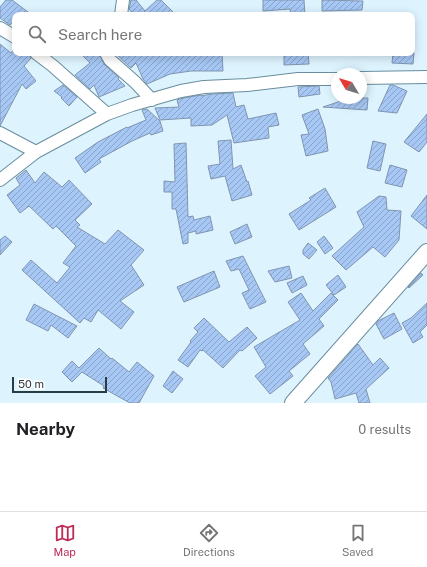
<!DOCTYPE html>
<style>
body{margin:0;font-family:"Public Sans",sans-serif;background:#f6f6f6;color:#202124}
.compass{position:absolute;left:331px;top:68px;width:36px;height:36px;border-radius:50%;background:#fff;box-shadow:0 2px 10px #0003;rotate:308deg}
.scale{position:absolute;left:12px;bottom:10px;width:95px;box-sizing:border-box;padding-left:4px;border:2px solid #2b3b42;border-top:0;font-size:11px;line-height:14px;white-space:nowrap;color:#2b3b42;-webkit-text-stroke:3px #fff;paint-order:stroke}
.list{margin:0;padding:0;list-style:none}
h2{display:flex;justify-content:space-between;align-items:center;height:52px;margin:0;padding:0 16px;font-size:17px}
h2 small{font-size:13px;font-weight:400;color:#757577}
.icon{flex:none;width:22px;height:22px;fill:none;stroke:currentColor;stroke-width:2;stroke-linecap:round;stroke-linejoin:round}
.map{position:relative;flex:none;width:427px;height:403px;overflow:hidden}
.search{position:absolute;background:#fff;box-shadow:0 2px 10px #0003;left:12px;right:12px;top:12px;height:44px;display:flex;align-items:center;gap:10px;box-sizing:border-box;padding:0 14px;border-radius:8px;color:#757577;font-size:15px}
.sheet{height:108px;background:#fff}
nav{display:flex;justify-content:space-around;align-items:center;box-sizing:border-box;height:56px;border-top:1px solid #e0e0e0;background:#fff;font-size:11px;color:#757577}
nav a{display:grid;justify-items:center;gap:2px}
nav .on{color:#bc2c56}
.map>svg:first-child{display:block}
.building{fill:url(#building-hatch);stroke:#8094b0}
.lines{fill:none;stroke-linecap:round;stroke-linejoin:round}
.minor-casing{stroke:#698d9e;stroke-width:14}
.tertiary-casing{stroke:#698d9e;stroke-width:18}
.minor{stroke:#fff;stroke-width:12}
.tertiary{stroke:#fff;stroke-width:16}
</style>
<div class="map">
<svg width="427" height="403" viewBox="0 0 427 403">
<defs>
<pattern id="building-hatch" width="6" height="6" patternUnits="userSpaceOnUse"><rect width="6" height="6" fill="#a7c8f5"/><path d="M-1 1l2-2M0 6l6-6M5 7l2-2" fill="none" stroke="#88a4c8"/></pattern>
</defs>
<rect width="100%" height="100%" fill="#ddf4ff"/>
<path class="building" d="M6,0H12L32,15H15V19L10,25L0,18V7Z
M131,0H136L145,11L157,0H161L176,15H134L129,9Z
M263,0H304L305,15H291L290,9L263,11Z
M322,0L363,1L362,10L322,11Z
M0,44L11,53L13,50L15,53H29L31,58L24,66L36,81L26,89L22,84L0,126Z
M80,53H99L104,64L119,78L118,79L125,86L99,97L94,85L90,89L75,75L90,63Z
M115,53H222L223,71H191L170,74L147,84L143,79L136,63L131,68Z
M299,53H308L309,64L284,65V54Z
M393,53H414L413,64L392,63Z
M63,85L77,97L69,106L61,98L62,97L54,91Z
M390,85H393L407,91L397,113L378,111Z
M319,86L320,94L299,97L298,87Z
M233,93L236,107L244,105L248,119L276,113L279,125L268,127L269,138L234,143L227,115L212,125L191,126V118L160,120L155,108L179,107L177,100L183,98L201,95V96L211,94Z
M350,98H368L367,110L323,107Z
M147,109L160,121L163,131L151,135L150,133L132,141L99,159L101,162L85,173L75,158L98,142L127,127V128L146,120L142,110Z
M318,109L325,129L328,151L306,156L301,135L309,134L302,115Z
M427,114V142L419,152L404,142Z
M231,140L233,169L241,165L247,182L248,181L252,195L232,201L225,176L211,179L208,166L220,164L218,141Z
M373,141L386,144L380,171L367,168Z
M186,143L188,217L193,216L194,220L210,216L213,230L196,234V231L188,233V243L183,244L176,209H172V192H164V181L175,182L174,144Z
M390,165L407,170L402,187L385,183Z
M26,170L35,183L44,172L62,187L69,180L92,204L75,220L80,225L77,227L105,244L118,230L144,250L131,265L144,285L120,301L134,312L121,329L98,310L91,322L84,318L80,323L22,270L31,260L57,283L70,267L63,263L76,246L56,226L53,229L29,206L20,213L7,195L20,185L16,178Z
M325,188L336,207L299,230L289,214L311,200L309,198Z
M427,195V229L411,216Z
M379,196L386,197L387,210L401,211L399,240L385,257L373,247L346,270L332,256L364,227L357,212Z
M247,224L252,237L235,244L230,232Z
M5,236L12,242L0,255V240Z
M324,236L333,248L325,254L317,242Z
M308,243L317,250L309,259L303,254V250Z
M243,256L266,302L250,309L242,293L249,290L239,269L231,271L226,261Z
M289,266L292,278L275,282L268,271Z
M214,271L220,287L184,302L177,287Z
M421,273L423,275L409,288L408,287Z
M338,275L346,287L334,295L326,285Z
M303,276L307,285L292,293L287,283Z
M301,293L313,311L331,293L338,300L319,319L324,326L303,344L310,354L289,371L293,376L270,394L255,376L266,367L254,347L300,320L288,302Z
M427,303V325L420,332L423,337L413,343L402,323L411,318Z
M34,304L77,326L68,338L51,325L48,331L26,320Z
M394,313L402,329L384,339L376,324L378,321Z
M204,318L229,342L247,327L257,338L242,351L240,350L223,368L203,350L202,351L200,350L188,367L178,360L191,342L190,341L198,332L194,328Z
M358,344L373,365L380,358L389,368L366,389L370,403H359L356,393L335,399L331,382L328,378Z
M99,348L111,359L112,358L129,372L137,362L154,376L139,403H130L103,388L104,386L82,372L72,382L62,372L72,361L79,368Z
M173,371L183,379L172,393L163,386Z"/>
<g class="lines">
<g class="minor-casing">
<path id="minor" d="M121,15L123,0
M0,28L15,37
M36,53L53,66L107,114
M106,53L110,60L135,82L152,100
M361,78L427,77
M0,133L36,152
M0,180L36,152L107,114L132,105L181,91L204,87L247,85L298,79H337"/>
</g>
<g class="tertiary-casing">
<path id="tertiary" d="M293,403L427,252"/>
</g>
<use href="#minor" class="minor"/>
<use href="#tertiary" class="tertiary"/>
</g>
</svg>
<svg class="compass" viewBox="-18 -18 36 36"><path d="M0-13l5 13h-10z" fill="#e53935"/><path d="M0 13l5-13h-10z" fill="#757577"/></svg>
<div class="scale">50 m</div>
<div class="search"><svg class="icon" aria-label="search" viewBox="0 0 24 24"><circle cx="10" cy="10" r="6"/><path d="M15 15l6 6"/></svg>Search here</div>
</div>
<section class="sheet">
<h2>Nearby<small>0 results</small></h2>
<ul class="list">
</ul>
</section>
<nav>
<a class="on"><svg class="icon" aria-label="map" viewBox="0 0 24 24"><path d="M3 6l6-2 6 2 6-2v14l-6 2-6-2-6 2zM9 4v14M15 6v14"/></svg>Map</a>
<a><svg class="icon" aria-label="directions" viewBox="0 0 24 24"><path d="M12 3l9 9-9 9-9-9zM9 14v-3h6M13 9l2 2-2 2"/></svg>Directions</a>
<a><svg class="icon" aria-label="saved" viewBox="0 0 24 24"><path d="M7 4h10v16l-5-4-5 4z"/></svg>Saved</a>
</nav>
